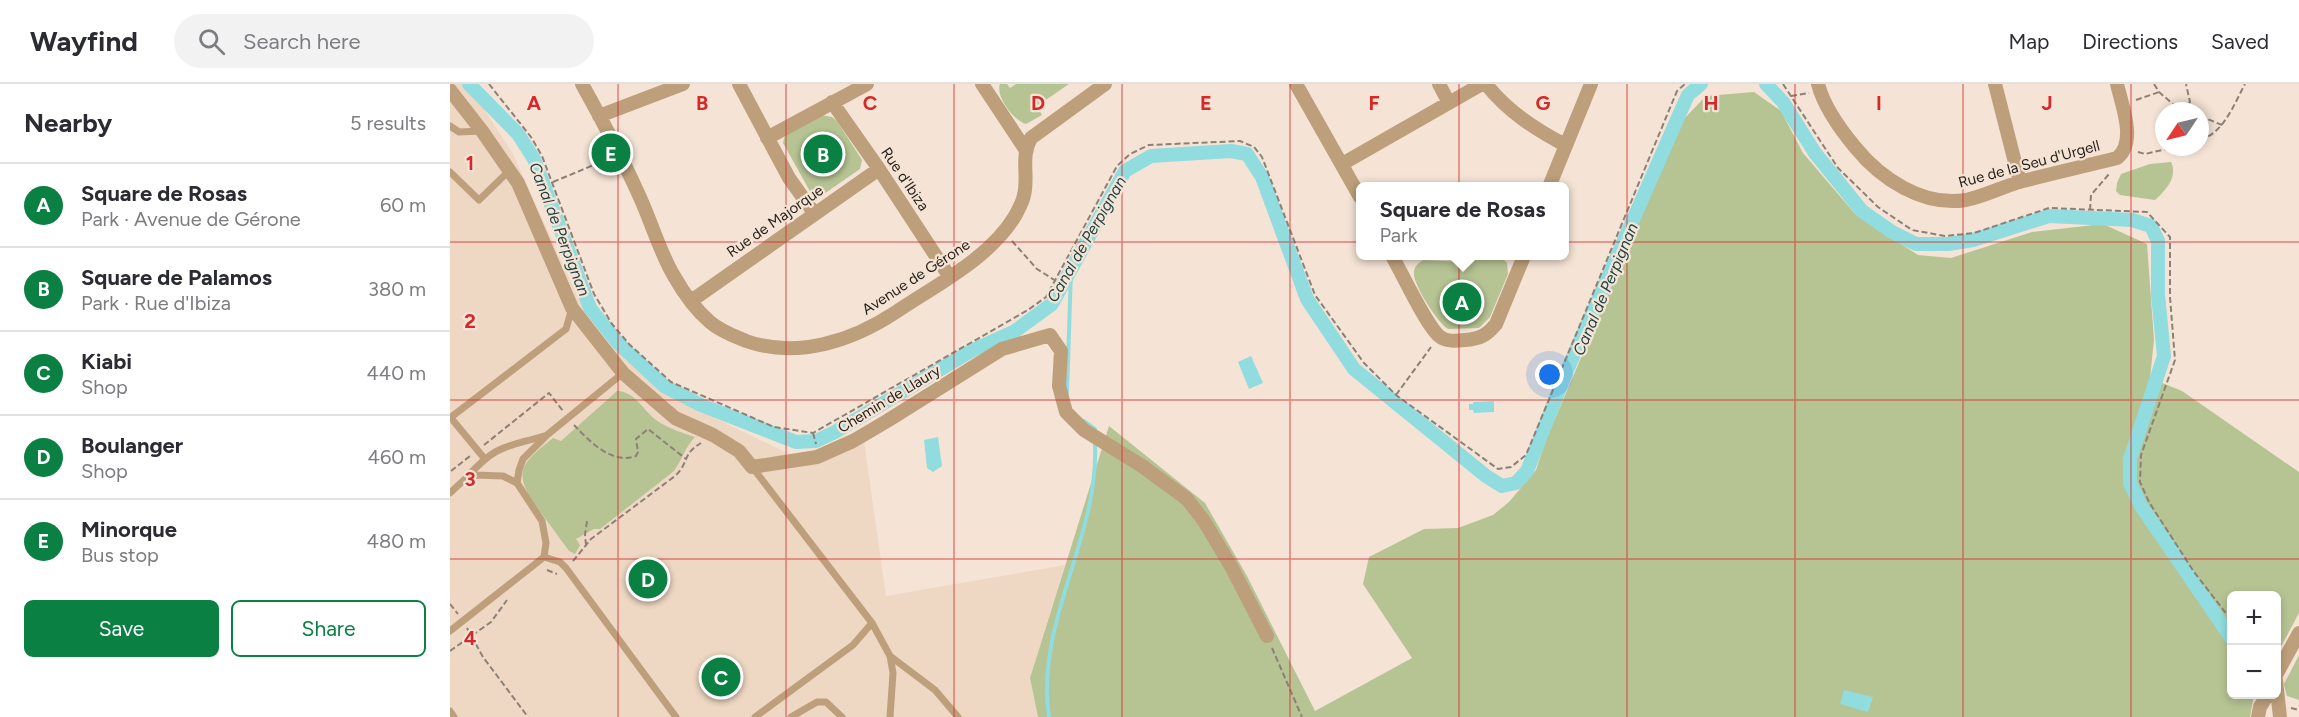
<!DOCTYPE html>
<meta charset="utf-8">
<style>
body{margin:0;font-family:Figtree,sans-serif;background:#f2f2f3;color:#2b2b33}
.controls{position:absolute;right:18px;bottom:18px;display:grid;overflow:hidden;border-radius:9px;box-shadow:0 3px 9px #0003}
.controls button{width:54px;height:54px;display:grid;place-items:center;padding:0;border:0;border-bottom:2px solid #e1e1e2;background:#fff;color:#2b2b33;font:30px sans-serif}
.compass{position:absolute;left:1705px;top:18px;width:54px;height:54px;border-radius:50%;background:#fff;box-shadow:0 3px 9px #0003;rotate:235deg}
.you{position:absolute;left:1100px;top:291px;width:21px;height:21px;margin:-15px;border:4px solid #fff;border-radius:50%;background:#1a73e8;box-shadow:0 0 0 9px #1a73e833}
.badge{display:grid;place-items:center;width:39px;height:39px;border-radius:50%;background:#0b8043;color:#fff;font-size:20px;font-weight:700}
.pin{position:absolute;translate:-50% -50%;border:3px solid #fff;box-shadow:0 2px 6px #0006}
.popup{position:absolute;left:906px;top:98px;width:213px;height:78px;box-sizing:border-box;display:grid;place-content:center;border-radius:9px;background:#fff;filter:drop-shadow(0 2px 4px #0005);font-size:20px;white-space:nowrap;color:#7c7c81}
.popup b{font-size:22px;color:#2b2b33}
.popup::after{content:'';position:absolute;left:50%;top:100%;margin-left:-12px;border:12px solid transparent;border-top-color:#fff}
.list{margin:0;padding:0;list-style:none}
h2{display:flex;justify-content:space-between;align-items:center;height:78px;margin:0;padding:0 24px;font-size:26px}
h2 small{font-size:20px;font-weight:400;color:#7c7c81}
.list li{display:grid;grid-template-columns:39px 1fr auto;gap:18px;align-items:center;box-sizing:border-box;height:84px;padding:0 24px;border-top:2px solid #e1e1e2}
.list b{display:block;font-size:22px;white-space:nowrap}
.list p{margin:0;font-size:20px;white-space:nowrap;color:#7c7c81}
.list em{font-size:20px;font-style:normal;color:#7c7c81}
.actions{display:flex;gap:12px;padding:18px 24px}
.actions a{flex:1;padding:14px 0;border:2px solid #0b8043;border-radius:9px;text-align:center;font-size:21px;color:#0b8043}
.actions .main{background:#0b8043;color:#fff}
.icon{flex:none;width:33px;height:33px;fill:none;stroke:currentColor;stroke-width:2;stroke-linecap:round;stroke-linejoin:round}
.map{position:relative;flex:none;width:1849px;height:633px;overflow:hidden}
header{display:flex;align-items:center;gap:36px;box-sizing:border-box;height:84px;padding:0 30px;background:#fff;border-bottom:2px solid #e1e1e2}
header strong{font-size:28px}
nav{display:flex;gap:33px;margin-inline-start:auto;font-size:21px}
.search{width:420px;height:54px;background:#f2f2f3;display:flex;align-items:center;gap:15px;box-sizing:border-box;padding:0 21px;border-radius:33px;color:#7c7c81;font-size:22px}
main{display:flex}
aside{flex:1;background:#fff}
.map>svg:first-child{display:block}
.built{fill:#eed8c3}
.green{fill:#b6c393}
.water{fill:#90dcde}
.lines{fill:none;stroke-linecap:round;stroke-linejoin:round}
.stream{stroke:#90dcde;stroke-width:4}
.canal{stroke:#90dcde;stroke-width:14}
.path{stroke:#8d8177;stroke-width:2;stroke-dasharray:6 3;stroke-linecap:butt}
.service{stroke:#bd9f7b;stroke-width:7}
.minor{stroke:#bd9f7b;stroke-width:14}
.grid{fill:none;stroke:#d62828;stroke-width:1.5;stroke-opacity:0.55}
.labels{text-anchor:middle;stroke-width:4.5;stroke-linejoin:round;paint-order:stroke}
.street-label{font-size:15px;fill:#251f19;stroke:#f5e4d5}
.water-label{font-size:16px;font-style:italic;fill:#1d4243;stroke:#f5e4d5}
.grid-label{font-size:20px;text-anchor:middle;font-weight:bold;fill:#d62828;stroke:#f5e4d5;stroke-width:4.5;stroke-linejoin:round;paint-order:stroke}
</style>
<header>
<strong>Wayfind</strong>
<div class="search"><svg class="icon" aria-label="search" viewBox="0 0 24 24"><circle cx="10" cy="10" r="6"/><path d="M15 15l6 6"/></svg>Search here</div>
<nav><a>Map</a><a>Directions</a><a>Saved</a></nav>
</header>
<main>
<aside>
<h2>Nearby<small>5 results</small></h2>
<ul class="list">
<li><span class="badge">A</span><div><b>Square de Rosas</b><p>Park · Avenue de Gérone</p></div><em>60 m</em></li>
<li><span class="badge">B</span><div><b>Square de Palamos</b><p>Park · Rue d'Ibiza</p></div><em>380 m</em></li>
<li><span class="badge">C</span><div><b>Kiabi</b><p>Shop</p></div><em>440 m</em></li>
<li><span class="badge">D</span><div><b>Boulanger</b><p>Shop</p></div><em>460 m</em></li>
<li><span class="badge">E</span><div><b>Minorque</b><p>Bus stop</p></div><em>480 m</em></li>
</ul>
<div class="actions"><a class="main">Save</a><a>Share</a></div>
</aside>
<div class="map">
<svg width="1849" height="633" viewBox="0 0 1849 633">
<rect width="100%" height="100%" fill="#f5e4d5"/>
<path class="built" d="M0,0H18L63,70L143,246L217,311L350,375L413,350L436,512L615,481L580,594L588,633H0Z"/>
<path class="green" d="M550,0H557L560,4L566,0H619L587,22L592,31L576,40C564,37 545,12 550,0Z
M1304,8L1331,27L1353,69L1406,131L1468,171L1501,174L1582,148L1653,140L1697,160L1704,256L1700,294L1732,307L1849,388V529L1827,570L1826,512H1782V610L1804,611L1800,633H588L580,594L659,342L755,419L797,492L865,627L962,574L913,500L919,473L974,445L1008,444L1043,431L1059,418L1086,386L1096,356L1232,37L1256,12Z
M371,31L382,33L387,37L412,76L410,85L371,112L361,109L357,102L333,59L335,51Z
M1721,78C1728,93 1716,106 1705,116L1670,111L1666,107L1667,99L1671,90L1700,80Z
M1039,172L1051,173L1057,179L1058,190L1040,233L1029,244L998,245C988,239 961,198 964,187C965,181 969,179 973,176L1011,178Z
M167,307C186,307 195,330 209,338C220,345 233,349 245,353C234,365 233,374 224,387L150,445H144L126,455L130,461L125,470L119,467C109,453 99,440 89,426C62,389 69,381 103,354L111,357Z
M1849,571V616L1837,612L1834,600Z"/>
<path class="water" d="M801,272L813,299L799,305L788,278Z
M1044,317V328L1024,329L1023,326H1019V320H1023V318Z
M488,353L492,382L483,388L477,384L474,356Z
M1394,606L1423,613L1418,628L1390,620Z"/>
<g class="lines">
<path class="stream" d="M617,309L621,187
M634,337L645,345
M599,633C585,538 649,454 645,361"/>
<path class="canal" d="M19,0L68,50L84,75L140,224L168,259L214,302L251,321L346,358L366,357L385,348L521,267L565,247L602,220L675,87L701,72L781,67L797,70L812,93L857,215L904,285L1036,392L1052,402L1066,399L1077,387L1115,291L1229,31L1238,11L1251,0
M1316,0L1333,18L1365,69L1412,127L1442,148L1466,160H1498L1523,156L1599,132L1682,136L1701,142L1708,157V211L1714,272L1680,375V399L1691,422L1782,555"/>
<path class="path" d="M39,0L81,53L92,72L144,210L162,240L179,260L221,298L324,343L363,349L578,226L596,213L667,82L680,70L699,61L790,57L804,63L812,73L865,211L914,279L946,311L1048,385L1061,383L1076,371L1227,7L1235,0
M1333,0L1388,84L1428,123L1462,146L1495,152L1524,149L1599,124L1697,128L1720,153V213L1725,276L1691,371L1690,398L1699,418L1744,488L1782,537
M1704,0L1709,8L1731,27
M1341,12L1359,9
M1686,16L1709,8
M1734,27L1740,18L1736,0
M1750,32L1772,41
M1750,56C1774,49 1784,20 1795,0
M1688,68L1695,70L1725,63
M103,98L158,75
M1640,126L1641,111L1659,90
M562,157L587,185L606,197
M946,311L981,263
M124,341C139,357 162,381 186,372L188,368L186,355L198,345L236,375
M363,349L366,360
M34,361L99,309L113,327
M1,387L20,372
M136,461L135,451L137,437
M123,477L141,455L225,392C240,378 231,371 251,359
M97,486L107,490
M0,520L8,530
M17,544L33,573L78,633
M822,564L852,633
M0,567L41,538L57,516
M1841,624L1849,626"/>
<path class="service" d="M0,42L9,48L31,47
M0,88L29,116L60,86
M0,334L116,245L122,224
M1,334L34,374
M303,384L422,539L440,572L443,589L440,633
M17,393C47,360 54,364 94,352
M67,399L69,386L73,375L97,351L173,289
M0,409L16,394L25,391L53,392L67,399L92,437L96,459L94,473L0,547
M94,473L110,478L116,484L226,633
M440,572L485,606L508,633
M0,627L4,633
M305,633L403,561L422,539
M341,633L367,618H376L392,633"/>
<path class="minor" d="M132,0C152,36 171,71 188,109C200,134 210,169 224,192C233,208 246,226 260,238C270,247 284,252 296,257C348,275 402,257 446,228C486,201 540,174 565,132C568,126 573,118 574,111C579,91 570,74 581,54L655,0
M289,0L339,94L364,129
M532,0L575,65
M846,0L910,113
M989,0L999,19
M1036,0C1057,27 1085,45 1115,61
M1368,0C1374,23 1390,45 1405,63C1431,95 1473,123 1516,116C1535,112 1554,102 1573,97C1604,89 1635,82 1667,74C1687,58 1672,22 1667,0
M1545,0L1570,98
M0,6L32,47L68,99L122,224L173,289L225,334L263,351L289,367L302,383L367,373L403,357L437,337L552,265L600,251L611,267L609,302L616,328L634,346L692,382L737,415L754,437L782,484L817,552
M382,18L429,85L499,192
M149,32L233,0
M317,54L417,0
M892,80L1032,0
M1099,103L1141,0
M942,172C952,189 976,241 989,252C996,258 1006,257 1015,256C1030,255 1037,251 1046,240L1074,172
M241,217L429,85
M1826,591L1849,549
M1826,597L1830,633
M1808,633L1810,623L1818,610"/>
</g>
<path class="grid" d="M168,0V633M336,0V633M504,0V633M672,0V633M840,0V633M1009,0V633M1177,0V633M1345,0V633M1513,0V633M1681,0V633M0,158H1849M0,316H1849M0,475H1849"/>
<g class="labels">
<g class="street-label">
<text transform="translate(1579 80) rotate(-15)" y="5">Rue de la Seu d'Urgell</text>
<text transform="translate(455 95) rotate(56)" y="5">Rue d'Ibiza</text>
<text transform="translate(325 137) rotate(-35)" y="5">Rue de Majorque</text>
<text transform="translate(466 193) rotate(-33)" y="5">Avenue de Gérone</text>
<text transform="translate(439 315) rotate(-31)" y="5">Chemin de Llaury</text>
</g>
<g class="water-label">
<text transform="translate(110 145) rotate(69)" y="6">Canal de Perpignan</text>
<text transform="translate(636 155) rotate(-60)" y="6">Canal de Perpignan</text>
<text transform="translate(1155 205) rotate(-67)" y="6">Canal de Perpignan</text>
</g>
</g>
<g class="grid-label">
<text x="84" y="26">A</text>
<text x="252" y="26">B</text>
<text x="420" y="26">C</text>
<text x="588" y="26">D</text>
<text x="756" y="26">E</text>
<text x="924" y="26">F</text>
<text x="1093" y="26">G</text>
<text x="1261" y="26">H</text>
<text x="1429" y="26">I</text>
<text x="1597" y="26">J</text>
<text x="20" y="86">1</text>
<text x="20" y="244">2</text>
<text x="20" y="402">3</text>
<text x="20" y="561">4</text>
</g>
</svg>
<div class="controls">
<button>+</button>
<button>−</button>
</div>
<svg class="compass" viewBox="-18 -18 36 36"><path d="M0-13l5 13h-10z" fill="#e53935"/><path d="M0 13l5-13h-10z" fill="#7c7c81"/></svg>
<div class="you"></div>
<div class="pin badge" style="left:1012px;top:218px">A</div>
<div class="popup"><b>Square de Rosas</b>Park</div>
<div class="pin badge" style="left:373px;top:70px">B</div>
<div class="pin badge" style="left:271px;top:593px">C</div>
<div class="pin badge" style="left:198px;top:495px">D</div>
<div class="pin badge" style="left:161px;top:69px">E</div>
</div>
</main>
